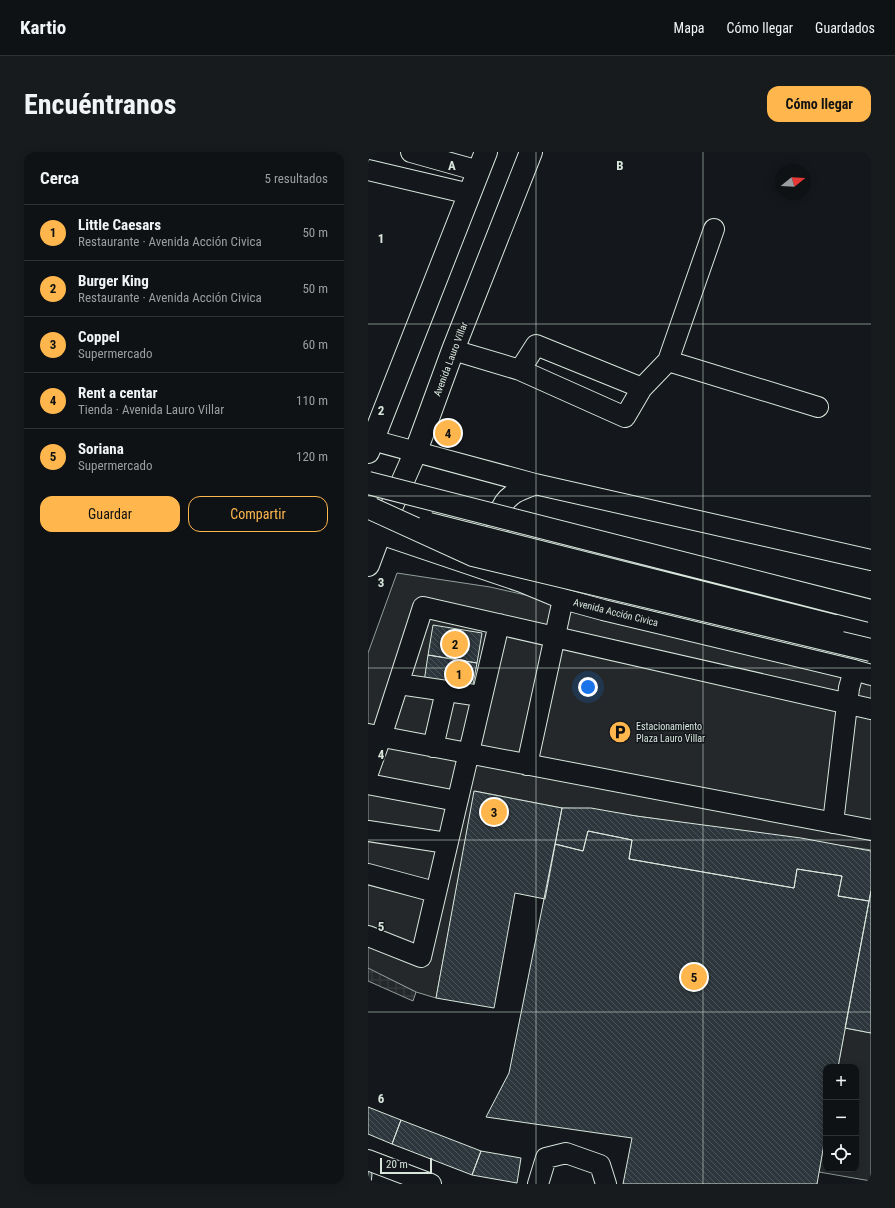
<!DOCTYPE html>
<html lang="es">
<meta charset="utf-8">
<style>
body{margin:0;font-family:"Roboto Condensed",sans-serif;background:#181b1e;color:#f1f3f6}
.controls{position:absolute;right:12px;bottom:12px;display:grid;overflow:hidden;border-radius:8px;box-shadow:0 2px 10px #0003}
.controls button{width:36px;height:36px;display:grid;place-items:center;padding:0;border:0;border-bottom:1px solid #2f3234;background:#0f1215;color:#f1f3f6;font:20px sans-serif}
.compass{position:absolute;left:407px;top:12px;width:36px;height:36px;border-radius:50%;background:#0f1215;box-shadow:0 2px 10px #0003;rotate:72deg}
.scale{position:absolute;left:12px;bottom:10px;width:52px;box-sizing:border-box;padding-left:4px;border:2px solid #d8e6dc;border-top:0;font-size:11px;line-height:14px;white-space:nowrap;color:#d8e6dc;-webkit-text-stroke:3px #14181c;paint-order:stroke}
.you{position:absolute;left:220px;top:535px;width:14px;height:14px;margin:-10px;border:3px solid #fff;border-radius:50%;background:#1a73e8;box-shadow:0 0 0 6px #1a73e833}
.badge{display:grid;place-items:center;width:26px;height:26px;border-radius:50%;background:#ffb74d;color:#111;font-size:13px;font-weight:700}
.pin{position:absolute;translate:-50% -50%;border:2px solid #fff;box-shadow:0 1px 4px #0006}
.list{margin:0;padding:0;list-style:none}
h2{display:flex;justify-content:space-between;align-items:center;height:52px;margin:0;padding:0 16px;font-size:17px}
h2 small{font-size:13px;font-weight:400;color:#9b9ea0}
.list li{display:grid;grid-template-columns:26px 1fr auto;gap:12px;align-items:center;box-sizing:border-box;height:56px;padding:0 16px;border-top:1px solid #2f3234}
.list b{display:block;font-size:15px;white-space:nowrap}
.list p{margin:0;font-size:13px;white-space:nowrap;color:#9b9ea0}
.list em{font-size:13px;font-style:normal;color:#9b9ea0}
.actions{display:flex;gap:8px;padding:12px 16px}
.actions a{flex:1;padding:9px 0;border:1px solid #ffb74d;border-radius:12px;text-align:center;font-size:14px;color:#ffb74d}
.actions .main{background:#ffb74d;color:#111}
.icon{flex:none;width:22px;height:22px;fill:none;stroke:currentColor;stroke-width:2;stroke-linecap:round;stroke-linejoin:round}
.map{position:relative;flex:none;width:503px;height:1032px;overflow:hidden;border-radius:12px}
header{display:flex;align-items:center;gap:24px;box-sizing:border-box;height:56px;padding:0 20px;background:#0f1215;border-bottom:1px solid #2f3234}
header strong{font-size:19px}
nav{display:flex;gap:22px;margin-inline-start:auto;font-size:14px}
.intro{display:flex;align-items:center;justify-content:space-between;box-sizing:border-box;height:96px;padding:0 24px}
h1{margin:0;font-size:28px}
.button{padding:10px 18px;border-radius:12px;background:#ffb74d;color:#111;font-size:14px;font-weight:700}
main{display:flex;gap:24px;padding:0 24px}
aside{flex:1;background:#0f1215;border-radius:12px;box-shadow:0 2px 10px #0003}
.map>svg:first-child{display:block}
.parking{fill:#24282b;stroke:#939e99}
.plaza{fill:url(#plaza-grid);stroke:#939e99}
.building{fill:url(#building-back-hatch);stroke:#d8e6dc}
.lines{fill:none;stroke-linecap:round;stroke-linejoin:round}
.minor-casing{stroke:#d8e6dc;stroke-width:22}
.major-casing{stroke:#d8e6dc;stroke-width:24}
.minor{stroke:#14181c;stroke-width:20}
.major{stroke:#14181c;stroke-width:22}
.highway-bridge-casing{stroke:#d8e6dc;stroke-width:24;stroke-linecap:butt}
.highway-bridge{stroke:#14181c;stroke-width:22}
.grid{fill:none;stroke:#d8e6dc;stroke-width:1;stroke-opacity:0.55}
.labels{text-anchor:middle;stroke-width:3;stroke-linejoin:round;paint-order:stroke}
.street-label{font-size:10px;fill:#d8e6dc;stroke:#14181c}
.poi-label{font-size:10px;fill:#d8e6dc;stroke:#14181c;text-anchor:start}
.grid-label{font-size:13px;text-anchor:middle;font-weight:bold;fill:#d8e6dc;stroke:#14181c;stroke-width:3;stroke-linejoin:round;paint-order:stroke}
</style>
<header>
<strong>Kartio</strong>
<nav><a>Mapa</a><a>Cómo llegar</a><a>Guardados</a></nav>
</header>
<div class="intro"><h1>Encuéntranos</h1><a class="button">Cómo llegar</a></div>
<main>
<aside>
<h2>Cerca<small>5 resultados</small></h2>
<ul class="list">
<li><span class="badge">1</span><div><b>Little Caesars</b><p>Restaurante · Avenida Acción Civica</p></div><em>50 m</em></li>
<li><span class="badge">2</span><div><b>Burger King</b><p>Restaurante · Avenida Acción Civica</p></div><em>50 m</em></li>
<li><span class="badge">3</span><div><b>Coppel</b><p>Supermercado</p></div><em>60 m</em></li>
<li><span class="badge">4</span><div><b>Rent a centar</b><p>Tienda · Avenida Lauro Villar</p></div><em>110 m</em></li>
<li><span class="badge">5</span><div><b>Soriana</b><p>Supermercado</p></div><em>120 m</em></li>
</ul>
<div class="actions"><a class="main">Guardar</a><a>Compartir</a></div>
</aside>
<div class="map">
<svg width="503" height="1032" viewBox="0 0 503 1032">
<defs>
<pattern id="plaza-grid" width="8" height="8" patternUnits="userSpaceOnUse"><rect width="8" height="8" fill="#24282b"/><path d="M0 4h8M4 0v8" fill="none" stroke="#393d3f"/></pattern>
<pattern id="building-back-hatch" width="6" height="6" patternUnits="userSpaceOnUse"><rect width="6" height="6" fill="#2c363c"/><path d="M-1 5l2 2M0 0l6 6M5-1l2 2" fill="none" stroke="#4a5358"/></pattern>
</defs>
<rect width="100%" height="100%" fill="#14181c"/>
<path class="parking" d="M29,421L122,435L503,521V698L268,664L223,657L194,656L107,639L68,846L48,840L0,817V501Z
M477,876L503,881V1029L451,1020L458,980V1017H488V915H470Z"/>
<path class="plaza" d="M0,816L48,840L45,849L0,829Z"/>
<path class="building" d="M65,473L114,481L109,511L60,503Z
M60,503L109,511L104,538L56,530Z
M106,639L194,656L177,747L147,741L126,856L68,846Z
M194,656H223L268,664L433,686L503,699V739L501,749L470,744L474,724L429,717L426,736L261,707L264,688L220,679L215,699L187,692Z
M220,679L264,688L261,707L426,736L429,717L474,724L470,744L501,749L470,915H458V980L449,1032H255L264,986L118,965L141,921L187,692L215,699Z
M503,739V881L477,876Z
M0,955L33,968L24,992L0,982Z
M33,968L113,999L104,1023L24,992Z
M113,999L153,1006L149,1031L104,1023Z
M0,1013L4,1022L3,1032H0Z"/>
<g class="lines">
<g class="minor-casing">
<path id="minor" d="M43,0L111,19
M0,18L102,42
M85,198L152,218L257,265L274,236
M300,209L450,255
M152,218L168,193L274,236L300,209L346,77
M0,287L167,332L503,408
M0,378L154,430L195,447L235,458L486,518L503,523
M136,403C126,385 126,356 144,343C150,338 160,336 167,332
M31,532L113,544
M0,582L503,678
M65,595L78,539
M159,613L195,447
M0,621L13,585L55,455L503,557
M0,632L89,649
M465,671L481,536L486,518
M0,679L79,691
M0,722L67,740
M0,784L53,805L131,472
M0,1008L63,1032
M170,1032L178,1006L198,1001L232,1013L238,1032"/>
</g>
<g class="major-casing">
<path id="major" d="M0,300L118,0
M0,413L12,381L48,299L85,198L163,0"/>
</g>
<use href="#minor" class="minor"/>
<use href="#major" class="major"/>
<g class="highway-bridge-casing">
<path id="highway-bridge" d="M0,331L503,459
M4,357L105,403L503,498
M61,372L466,474"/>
</g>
<use href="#highway-bridge" class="highway-bridge"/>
</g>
<path class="grid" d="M168,0V1032M335,0V1032M0,172H503M0,344H503M0,516H503M0,688H503M0,860H503"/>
<defs>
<g id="parking-disc" transform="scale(1.15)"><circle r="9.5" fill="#ffb74d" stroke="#14181c"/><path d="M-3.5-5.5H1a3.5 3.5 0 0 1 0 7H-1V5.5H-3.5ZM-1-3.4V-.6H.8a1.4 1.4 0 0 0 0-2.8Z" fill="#111"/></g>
</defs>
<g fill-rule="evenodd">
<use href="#parking-disc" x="252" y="580"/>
</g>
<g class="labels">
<g class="street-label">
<text transform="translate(82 207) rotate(-69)" y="4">Avenida Lauro Villar</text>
<text transform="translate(248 460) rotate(14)" y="4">Avenida Acción Civica</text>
</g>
<g class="poi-label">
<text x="268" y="578">Estacionamiento<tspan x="268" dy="12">Plaza Lauro Villar</tspan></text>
</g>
</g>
<g class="grid-label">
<text x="84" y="18">A</text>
<text x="252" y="18">B</text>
<text x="13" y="91">1</text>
<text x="13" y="263">2</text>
<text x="13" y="435">3</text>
<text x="13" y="607">4</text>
<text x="13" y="779">5</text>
<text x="13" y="951">6</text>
</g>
</svg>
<div class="controls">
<button>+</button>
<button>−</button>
<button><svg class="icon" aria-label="locate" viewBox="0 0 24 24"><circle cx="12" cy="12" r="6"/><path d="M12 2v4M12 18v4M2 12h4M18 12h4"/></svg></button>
</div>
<svg class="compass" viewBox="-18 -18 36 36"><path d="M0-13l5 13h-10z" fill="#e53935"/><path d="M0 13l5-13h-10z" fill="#9b9ea0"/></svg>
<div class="scale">20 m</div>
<div class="you"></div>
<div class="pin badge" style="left:91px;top:522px">1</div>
<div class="pin badge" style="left:87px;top:492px">2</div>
<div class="pin badge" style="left:126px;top:660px">3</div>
<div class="pin badge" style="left:80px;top:281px">4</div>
<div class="pin badge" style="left:326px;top:825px">5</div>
</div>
</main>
